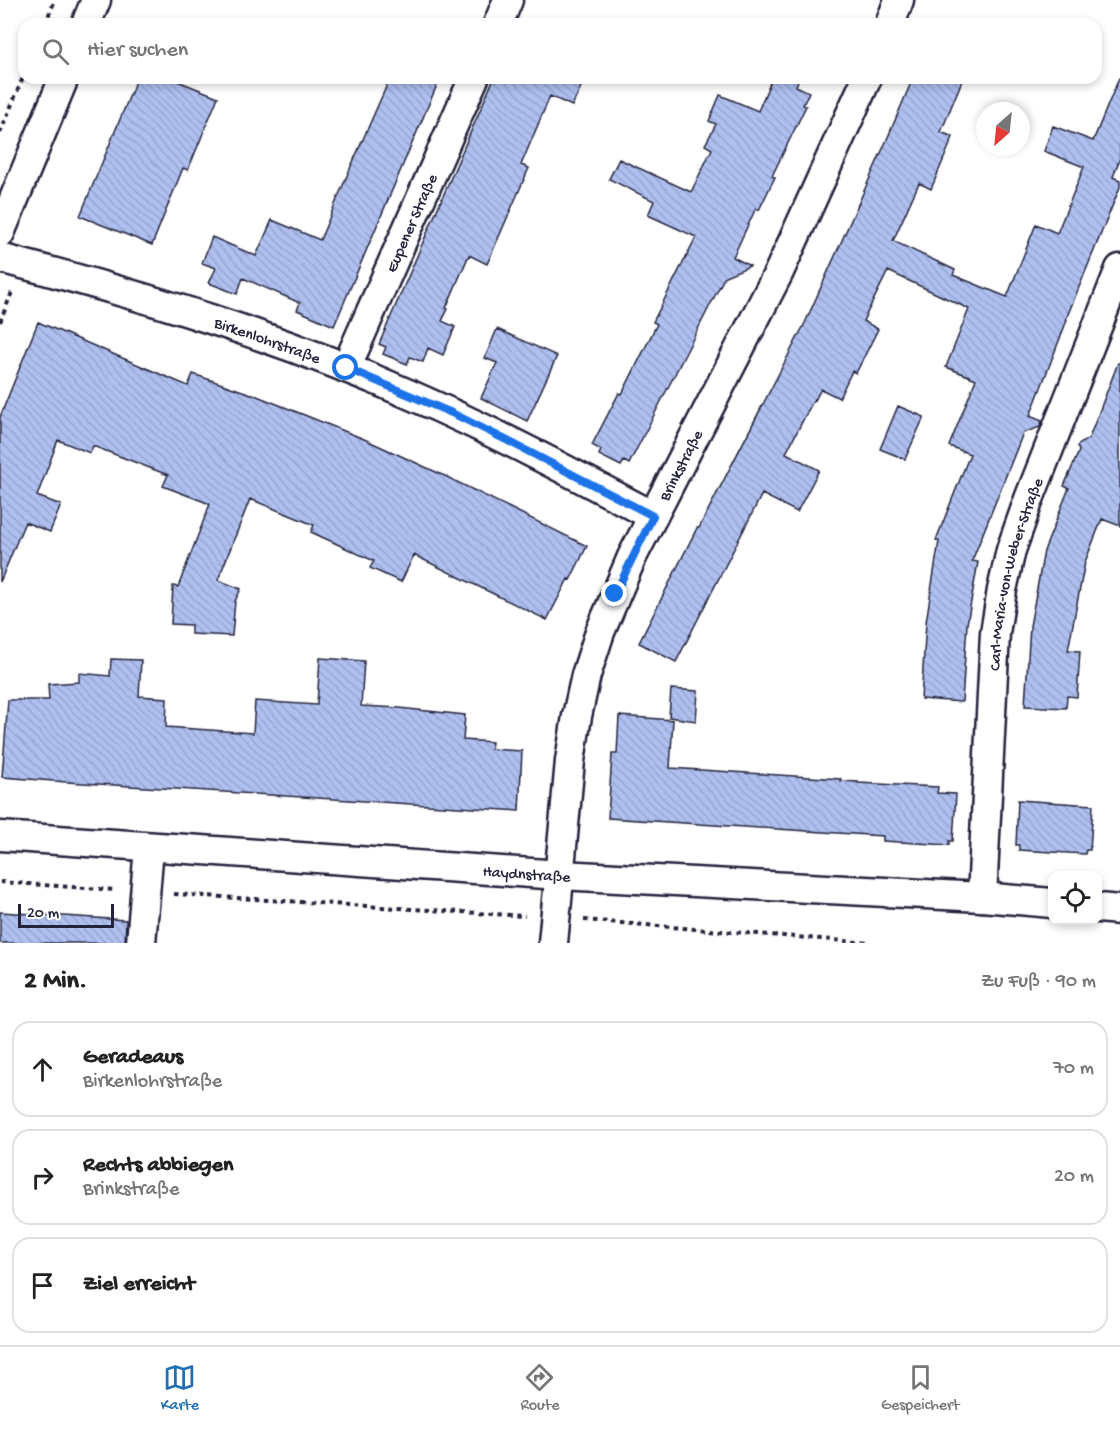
<!DOCTYPE html>
<html lang="de">
<meta charset="utf-8">
<style>
body{margin:0;font-family:"Gochi Hand",sans-serif;background:#f6f6f6;color:#222}
.controls{position:absolute;right:18px;bottom:18px;display:grid;overflow:hidden;border-radius:12px;box-shadow:0 3px 9px #0003}
.controls button{width:54px;height:54px;display:grid;place-items:center;padding:0;border:0;border-bottom:2px solid #e0e0e0;background:#fff;color:#222;font:30px sans-serif}
.compass{position:absolute;left:976px;top:102px;width:54px;height:54px;border-radius:50%;background:#fff;box-shadow:0 3px 9px #0003;rotate:207deg}
.scale{position:absolute;left:18px;bottom:15px;width:96px;box-sizing:border-box;padding-left:6px;border:3px solid #22223b;border-top:0;font-size:16px;line-height:21px;white-space:nowrap;color:#22223b;-webkit-text-stroke:4px #fff;paint-order:stroke}
.stop{position:absolute;width:18px;height:18px;margin:-14px;border:4px solid #1a73e8;border-radius:50%;background:#fff}
.stop.end{background:#1a73e8;border-color:#fff;box-shadow:0 2px 6px #0008}
.list{margin:0;padding:0;list-style:none}
h2{display:flex;justify-content:space-between;align-items:center;height:78px;margin:0;padding:0 24px;font-size:26px}
h2 small{font-size:20px;font-weight:400;color:#767676}
.list li{display:grid;grid-template-columns:39px 1fr auto;gap:18px;align-items:center;box-sizing:border-box;height:96px;margin:0 12px 12px;padding:0 12px;border:2px solid #e0e0e0;border-radius:18px}
.list b{display:block;font-size:22px;white-space:nowrap}
.list p{margin:0;font-size:20px;white-space:nowrap;color:#767676}
.list em{font-size:20px;font-style:normal;color:#767676}
.icon{flex:none;width:33px;height:33px;fill:none;stroke:currentColor;stroke-width:2;stroke-linecap:round;stroke-linejoin:round}
.map{position:relative;flex:none;width:1120px;height:943px;overflow:hidden}
.search{position:absolute;background:#fff;box-shadow:0 3px 9px #0003;left:18px;right:18px;top:18px;height:66px;display:flex;align-items:center;gap:15px;box-sizing:border-box;padding:0 21px;border-radius:18px;color:#767676;font-size:22px}
.sheet{height:402px;background:#fff}
nav{display:flex;justify-content:space-around;align-items:center;box-sizing:border-box;height:84px;border-top:2px solid #e0e0e0;background:#fff;font-size:16px;color:#767676}
nav a{display:grid;justify-items:center;gap:3px}
nav .on{color:#1f6fb2}
.map>svg:first-child{display:block}
.building{fill:url(#building-back-hatch);stroke:#22223b;stroke-width:1.5}
.lines{fill:none;stroke-linecap:round;stroke-linejoin:round}
.street-casing{stroke:#22223b;stroke-width:33}
.path{stroke:#22223b;stroke-width:4;stroke-dasharray:4.5 4.5;stroke-linecap:butt}
.street{stroke:#fff;stroke-width:28}
.route{stroke:#1a73e8;stroke-width:8}
.labels{text-anchor:middle;stroke-width:4.5;stroke-linejoin:round;paint-order:stroke}
.street-label{font-size:16px;fill:#22223b;stroke:#fff}
</style>
<div class="map">
<svg width="1120" height="943" viewBox="0 0 1120 943">
<defs>
<pattern id="building-back-hatch" width="6" height="6" patternUnits="userSpaceOnUse" patternTransform="scale(1.5)"><rect width="6" height="6" fill="#afc0f0"/><path d="M-1 5l2 2M0 0l6 6M5-1l2 2" fill="none" stroke="#96a5cf"/></pattern>
</defs>
<rect width="100%" height="100%" fill="#fff"/>
<filter id="ink" filterUnits="userSpaceOnUse"><feTurbulence type="fractalNoise" baseFrequency=".0167" numOctaves="2"/><feDisplacementMap in="SourceGraphic" scale="12" xChannelSelector="R" yChannelSelector="G"/><feConvolveMatrix kernelMatrix="1 2 1 2 8 2 1 2 1" color-interpolation-filters="sRGB"/></filter>
<g filter="url(#ink)">
<path class="building" d="M137,78H170L218,97L188,170L183,168L152,245L80,216Z
M390,78H440L334,326L297,310L300,303L243,278L237,294L209,283L216,268L202,263L212,237L256,256L272,220L320,240L349,171Z
M494,78H585L572,106L550,96L521,165L529,168L487,264L469,255L446,308L448,309L442,321L455,327L443,355L428,348L423,362L410,357L407,364L383,354L386,347L379,344Z
M772,78H799L796,86L809,92L803,105L806,106L772,176L775,177L759,210L756,208L733,257L750,266L725,276L629,464L624,461L621,466L599,455L601,450L592,445L619,393L622,394L657,324L653,322L696,237L648,215L654,201L609,179L619,159L691,192L712,149L705,145L716,124L709,121L720,95L758,111Z
M913,78H963L941,132L953,137L931,189L919,183L893,241L955,270L953,275L1007,297L1036,224L1057,233L1084,167L1044,151L1053,126L1093,141L1119,78H1120V158L1113,177L1120,180V187L1066,319L1067,320L1030,416L1042,421L1040,427L1023,433L972,561L978,562L967,624L962,702L921,699L926,622L939,541L936,540L970,454L949,446L976,379L946,367L969,309L888,271L863,321L878,329L856,373L852,371L839,398L821,389L815,400L814,399L786,453L819,470L797,512L762,494L676,662L639,643L697,528H699L805,323L885,144Z
M38,322L188,386L193,374L257,396L364,439L447,477L587,546L570,580L568,579L547,620L414,555L401,582L370,568L374,561L311,532L314,525L250,499L218,580L241,589L235,601L232,636L191,634V625L171,624L173,586L178,587L210,504L163,486L168,475L93,446L90,453L58,440L37,496L61,505L50,532L25,522L0,582V417Z
M497,329L557,356L527,421L481,398L497,363L485,358Z
M1118,363H1120V526L1102,519L1085,562L1068,650L1080,651L1077,697L1067,696L1066,708L1025,706L1030,626L1044,551L1069,488L1064,486L1079,451L1077,446L1089,438Z
M898,406L924,417L905,459L880,449Z
M320,658L364,661L361,706L399,708L465,715L463,740L492,742L491,749L522,751L519,811L67,782L2,777L8,700H49L48,684L79,682V673L110,676L111,659L141,660L139,696L167,698L166,727L253,733L255,701L317,705Z
M671,689L698,691L696,721L669,717Z
M619,716L673,720L670,768L841,779V781L858,782V783L938,787L937,793L956,794L953,841H949V845L883,841V836L608,818L612,754H617Z
M1018,800L1093,805L1090,850H1086L1085,854L1019,850V845H1016Z
M0,912L126,920L125,943H0Z"/>
<g class="lines">
<g class="street-casing">
<g id="street">
<path d="M86,24L96,0"/>
<path d="M498,24L508,0"/>
<path d="M890,24L899,0"/>
<path d="M0,233L64,78"/>
<path id="s1" d="M0,258C141,295 280,337 413,396C495,432 574,474 653,516"/>
<path id="s2" d="M346,368L474,78"/>
<path id="s3" d="M0,836L560,875L982,897L1052,903"/>
<path id="s4" d="M982,897L995,633L1002,590L1011,550L1029,499L1120,269"/>
<path d="M1098,908L1120,910"/>
<path d="M141,943L149,847"/>
<path id="s5" d="M553,943L570,761L577,716L586,675L600,632L632,557L779,272L867,78"/>
</g>
</g>
<path class="path" d="M45,24L55,0
M0,133L24,75
M0,322L12,292
M0,882L115,890
M174,894L525,916
M584,920L870,943"/>
<use href="#street" class="street"/>
</g>
</g>
<g class="lines" filter="url(#ink)">
<path class="route" d="M346,368L454,414L508,441L653,516L615,594"/>
</g>
<g class="labels">
<g class="street-label">
<text dy="6" stroke="none"><textPath href="#s2" startOffset="159">Eupener Straße</textPath></text>
<text dy="6" stroke="none"><textPath href="#s1" startOffset="280">Birkenlohrstraße</textPath></text>
<text dy="6" stroke="none"><textPath href="#s5" startOffset="501">Brinkstraße</textPath></text>
<text dy="6" stroke="none"><textPath href="#s4" startOffset="326">Carl-Maria-von-Weber-Straße</textPath></text>
<text dy="6" stroke="none"><textPath href="#s3" startOffset="528">Haydnstraße</textPath></text>
</g>
</g>
</svg>
<div class="controls">
<button><svg class="icon" aria-label="locate" viewBox="0 0 24 24"><circle cx="12" cy="12" r="6"/><path d="M12 2v4M12 18v4M2 12h4M18 12h4"/></svg></button>
</div>
<svg class="compass" viewBox="-18 -18 36 36"><path d="M0-13l5 13h-10z" fill="#e53935"/><path d="M0 13l5-13h-10z" fill="#767676"/></svg>
<div class="scale">20 m</div>
<div class="stop" style="left:346px;top:368px"></div>
<div class="stop end" style="left:615px;top:594px"></div>
<div class="search"><svg class="icon" aria-label="search" viewBox="0 0 24 24"><circle cx="10" cy="10" r="6"/><path d="M15 15l6 6"/></svg>Hier suchen</div>
</div>
<section class="sheet">
<h2>2 Min.<small>Zu Fuß · 90 m</small></h2>
<ul class="list">
<li><svg class="icon" aria-label="ahead" viewBox="0 0 24 24"><path d="M12 20V5M6 11l6-6 6 6"/></svg><div><b>Geradeaus</b><p>Birkenlohrstraße</p></div><em>70 m</em></li>
<li><svg class="icon" aria-label="right" viewBox="0 0 24 24"><path d="M7 20v-9h11M14 6l5 5-5 5"/></svg><div><b>Rechts abbiegen</b><p>Brinkstraße</p></div><em>20 m</em></li>
<li><svg class="icon" aria-label="arrive" viewBox="0 0 24 24"><path d="M6 21V4h12l-3 4 3 4H6"/></svg><div><b>Ziel erreicht</b></div></li>
</ul>
</section>
<nav>
<a class="on"><svg class="icon" aria-label="map" viewBox="0 0 24 24"><path d="M3 6l6-2 6 2 6-2v14l-6 2-6-2-6 2zM9 4v14M15 6v14"/></svg>Karte</a>
<a><svg class="icon" aria-label="directions" viewBox="0 0 24 24"><path d="M12 3l9 9-9 9-9-9zM9 14v-3h6M13 9l2 2-2 2"/></svg>Route</a>
<a><svg class="icon" aria-label="saved" viewBox="0 0 24 24"><path d="M7 4h10v16l-5-4-5 4z"/></svg>Gespeichert</a>
</nav>
